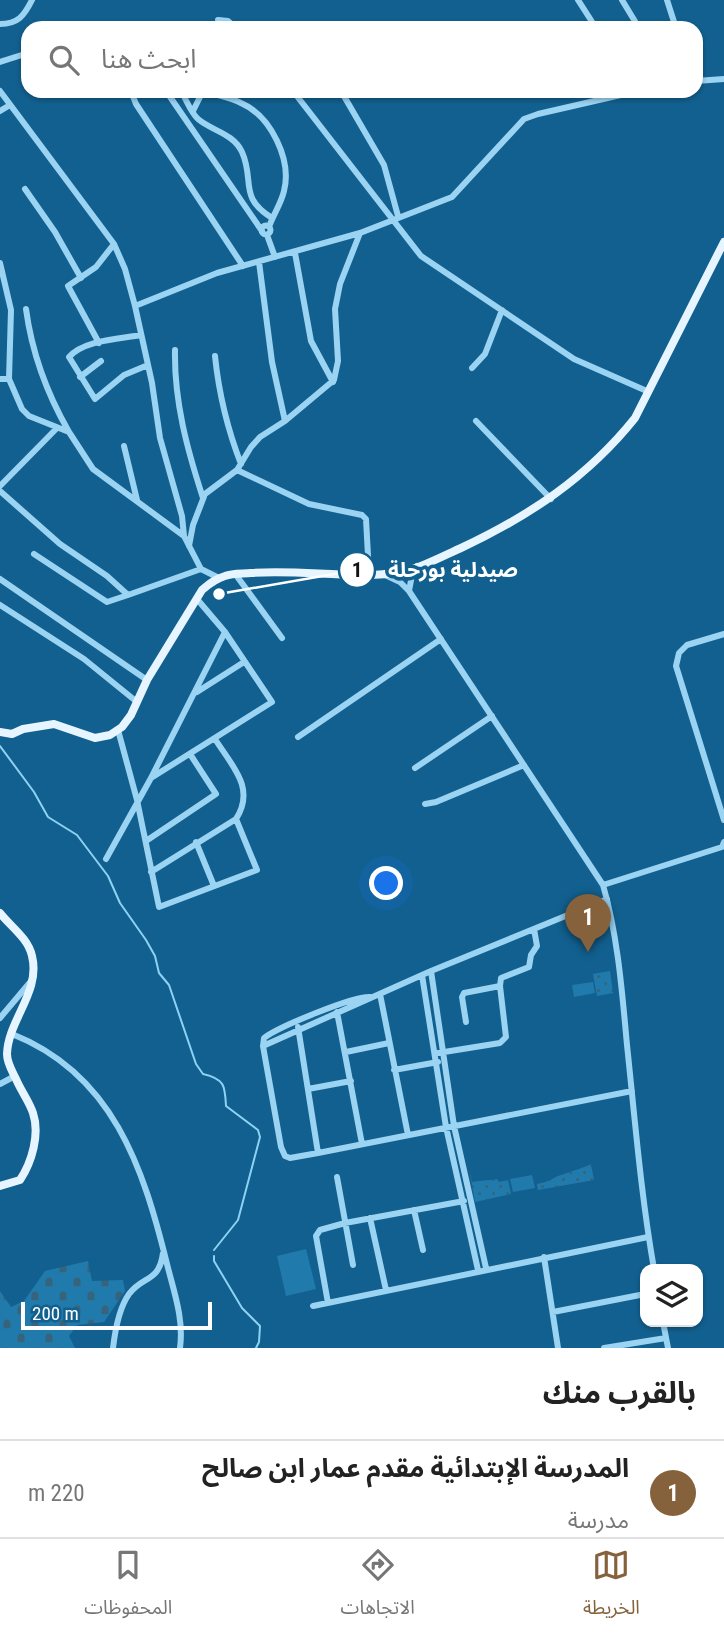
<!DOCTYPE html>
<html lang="ar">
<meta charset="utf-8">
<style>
body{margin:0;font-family:"Roboto Condensed","Noto Sans Arabic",sans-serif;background:#f2f2f2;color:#222;direction:rtl}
.controls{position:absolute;right:21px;bottom:21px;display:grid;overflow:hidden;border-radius:14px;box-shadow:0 2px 5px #0004}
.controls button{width:63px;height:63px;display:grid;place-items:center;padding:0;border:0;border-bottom:2px solid #e0e0e0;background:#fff;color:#222;font:35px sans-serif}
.scale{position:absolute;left:21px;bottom:18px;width:191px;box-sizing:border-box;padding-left:7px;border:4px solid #fff;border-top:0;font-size:19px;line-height:24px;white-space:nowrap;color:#fff;-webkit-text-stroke:5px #12608f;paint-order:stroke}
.you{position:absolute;left:387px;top:884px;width:24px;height:24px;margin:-18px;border:5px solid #fff;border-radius:50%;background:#1a73e8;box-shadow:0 0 0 10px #1a73e833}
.badge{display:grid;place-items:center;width:46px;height:46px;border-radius:50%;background:#85623c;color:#fff;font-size:23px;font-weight:700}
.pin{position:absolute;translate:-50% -58px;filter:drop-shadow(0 2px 4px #0008)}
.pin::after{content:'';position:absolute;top:37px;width:24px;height:21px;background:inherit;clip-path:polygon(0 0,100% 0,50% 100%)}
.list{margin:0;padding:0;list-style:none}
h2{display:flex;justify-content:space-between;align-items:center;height:91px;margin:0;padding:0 28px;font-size:30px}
h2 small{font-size:23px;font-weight:400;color:#767676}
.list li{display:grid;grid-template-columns:46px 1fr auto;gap:21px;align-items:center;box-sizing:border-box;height:98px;padding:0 28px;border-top:2px solid #e0e0e0}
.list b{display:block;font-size:26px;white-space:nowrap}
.list p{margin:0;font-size:23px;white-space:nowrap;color:#767676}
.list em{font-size:23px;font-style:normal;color:#767676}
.icon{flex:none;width:38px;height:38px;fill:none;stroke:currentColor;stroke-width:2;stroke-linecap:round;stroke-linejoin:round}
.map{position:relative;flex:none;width:724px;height:1348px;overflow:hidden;direction:ltr}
.search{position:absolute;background:#fff;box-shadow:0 2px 5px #0004;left:21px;right:21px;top:21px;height:77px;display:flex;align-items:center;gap:18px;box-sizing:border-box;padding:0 24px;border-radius:21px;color:#767676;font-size:26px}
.sheet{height:189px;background:#fff}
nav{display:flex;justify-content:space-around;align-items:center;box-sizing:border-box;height:98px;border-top:2px solid #e0e0e0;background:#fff;font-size:19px;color:#767676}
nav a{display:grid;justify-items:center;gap:4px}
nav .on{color:#85623c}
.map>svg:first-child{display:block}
.grass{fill:url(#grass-dots)}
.cemetery{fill:url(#cemetery-stones)}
.park{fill:#207bac}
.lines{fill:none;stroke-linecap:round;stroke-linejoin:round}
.stream{stroke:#8dd2f5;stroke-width:2}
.minor{stroke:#9bd3f2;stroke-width:6}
.major{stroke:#e6f5ff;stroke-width:8}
.leader{fill:none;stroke:#fff;stroke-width:2.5}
.callout-dot{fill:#fff;stroke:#12608f;stroke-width:2.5}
.mark-label{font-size:21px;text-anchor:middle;font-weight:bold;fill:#111}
.callout-label{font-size:21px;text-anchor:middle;font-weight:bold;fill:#fff;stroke:#12608f;stroke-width:7;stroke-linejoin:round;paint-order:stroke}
</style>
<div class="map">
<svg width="724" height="1348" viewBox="0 0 724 1348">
<defs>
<pattern id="grass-dots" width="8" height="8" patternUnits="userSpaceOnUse" patternTransform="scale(1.75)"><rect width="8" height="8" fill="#207bac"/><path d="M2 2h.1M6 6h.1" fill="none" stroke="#36647c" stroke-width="1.8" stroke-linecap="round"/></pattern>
<pattern id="cemetery-stones" width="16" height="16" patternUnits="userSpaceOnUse" patternTransform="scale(1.75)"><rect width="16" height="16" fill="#207bac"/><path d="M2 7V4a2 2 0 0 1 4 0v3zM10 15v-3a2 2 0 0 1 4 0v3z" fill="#36647c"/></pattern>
</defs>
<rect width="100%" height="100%" fill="#12608f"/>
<path class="grass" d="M610,971L613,993L597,996L593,974Z
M591,1164L594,1180L538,1190L537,1184C550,1182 553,1177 564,1174C573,1170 582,1169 591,1164Z
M469,1168L472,1182C481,1180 488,1181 497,1179L499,1182L508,1180L511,1194L475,1202Z"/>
<path class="cemetery" d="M88,1261L92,1281L123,1280L125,1291L104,1322L77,1325L69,1336L75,1348H0V1291L11,1307L24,1301L45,1271Z"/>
<path class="park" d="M593,982L595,993L574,997L572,985Z
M532,1175L535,1188L513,1192L510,1179Z
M306,1249L316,1289L286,1296L277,1256Z"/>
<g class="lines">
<path class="stream" d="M0,746L34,792L48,817L77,835L108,876L120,903L146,940L155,956L159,973L169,985L196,1064L203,1074C225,1079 225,1086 226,1106L258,1130L260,1137L238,1220L214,1250
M214,1256V1261L242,1308L260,1326L259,1342L256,1348"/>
<path class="minor" d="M578,0L596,28
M622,0L639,28
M667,0L676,28
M218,20L228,21L236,28
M0,24C18,24 24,16 32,0
M0,62L28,53
M696,81L724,79
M0,91L114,244L125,269L135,306L152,383L160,438L182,516L184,536
M128,91L136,95L142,91
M166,91L262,231
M181,91C186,99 191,113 198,119C212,131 233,133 242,152C255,181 238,197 272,218
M203,91C216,95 229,97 241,103C271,116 292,160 284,191C281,204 273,215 269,227
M293,91L421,256L574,359L649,392
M341,91L384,165L398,216
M132,94L136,104L243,266
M0,111L10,105
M193,111L203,91
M25,189L55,232L81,278
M261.5 230a4.5 4.5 0 1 1 9 0a4.5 4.5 0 1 1-9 0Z
M267,235L275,257
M295,253L311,341L333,382
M259,262L272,362L285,421
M0,263L11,310L9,379
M135,306L217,273L360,233
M26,309C32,354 46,392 69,432
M141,335C119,339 84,340 69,357L95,399L124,375L148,365
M99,343L68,286L96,267L114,244
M175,350C174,401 187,449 203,498
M215,356C219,395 227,428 241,464
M472,368L485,354L502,310
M80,377L101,361
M0,379H9L22,409L29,416L69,432L93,469L184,536L201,569L219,578
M476,421L551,499
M124,446L137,500
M237,470L309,504L362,515L366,519L369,574
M0,486L57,428
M0,491L60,544L107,576L128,595L201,569
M189,546L193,525L205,494L237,470L251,447L260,437L285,421L334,380L338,361L335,309L340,284L360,233L452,197L524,119L538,114L638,91
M34,554L107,602L128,595
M383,574L400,582L409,591L603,885C618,937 622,991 627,1045C635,1120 641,1195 654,1269
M236,575L282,638
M0,579L147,680
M409,591L412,575L417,566
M0,605L84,659L137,702
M724,634L687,645L679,653L676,666L724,820
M197,692L244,662
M118,730L137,800L159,907L257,870L236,819
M298,737L441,639
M415,768L492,716
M151,778L272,702L225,632L197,599
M425,804L436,802L524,765
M146,841L216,794L190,754
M196,842L214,886
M106,859L151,778L225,632
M151,872L236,819C256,788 232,766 215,739
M603,885L722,847L724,842
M431,971L454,1126L486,1268
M422,975L446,1127L478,1270
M380,994L408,1135
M370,997C353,996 278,1027 264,1038L263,1046L281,1147L285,1156L290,1158L318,1153L632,1091
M337,1012L362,1144
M0,1018L32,980
M466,1022L462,997L464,993L500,986
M298,1027L318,1153
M12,1034C113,1074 143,1167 167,1264C174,1292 184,1319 180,1348
M263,1046L431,971L607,899
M346,1052L389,1043
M438,1053L500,1043L506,1037L500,986L501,978L529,967L531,955L537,946L534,929
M394,1070L438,1062
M0,1084L15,1076
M308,1089L351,1081
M337,1177L353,1265
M414,1210L423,1250
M370,1218L386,1290
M544,1257L558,1348
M328,1303L316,1236L320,1230L345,1223L464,1201
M313,1306L648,1237
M553,1312L645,1294
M663,1322L668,1348
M113,1348C115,1331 119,1308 129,1294C143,1275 159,1283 163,1253
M604,1348L666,1338"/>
<path class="major" d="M0,732L12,734L23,729L54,724L95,738L110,735L122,727L131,715L147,680L202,590C209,584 215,579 225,576C233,573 243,574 251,573C299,569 349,579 396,573C417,570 441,557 461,548C529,516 587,478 635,418L724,242
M0,913C11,927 28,938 32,956C41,992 8,1020 7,1054C7,1063 12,1071 16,1079C21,1091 29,1101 33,1113C40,1134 32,1162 20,1180L0,1186"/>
</g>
<path class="leader" d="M219 594L357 570"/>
<g class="callout-dot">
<circle cx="219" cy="594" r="7"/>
<circle cx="357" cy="570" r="18"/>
</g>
<g class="mark-label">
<text x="357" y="577">1</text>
</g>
<g class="callout-label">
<text x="453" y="577">صيدلية بورحلة</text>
</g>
</svg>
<div class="controls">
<button><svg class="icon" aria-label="layers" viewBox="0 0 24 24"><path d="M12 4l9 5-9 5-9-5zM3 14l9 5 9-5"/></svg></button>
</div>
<div class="scale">200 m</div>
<div class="you"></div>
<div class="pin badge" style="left:588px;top:952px">1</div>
<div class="search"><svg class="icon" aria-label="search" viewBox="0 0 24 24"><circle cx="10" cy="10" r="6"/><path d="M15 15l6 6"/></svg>ابحث هنا</div>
</div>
<section class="sheet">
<h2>بالقرب منك<small></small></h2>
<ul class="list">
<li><span class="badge">1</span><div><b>المدرسة الإبتدائية مقدم عمار ابن صالح</b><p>مدرسة</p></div><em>220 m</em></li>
</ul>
</section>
<nav>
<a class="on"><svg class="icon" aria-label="map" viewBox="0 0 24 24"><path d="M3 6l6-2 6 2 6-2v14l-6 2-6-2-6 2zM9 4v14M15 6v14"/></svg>الخريطة</a>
<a><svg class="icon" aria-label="directions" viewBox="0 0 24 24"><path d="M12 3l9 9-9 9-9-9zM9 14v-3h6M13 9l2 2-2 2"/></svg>الاتجاهات</a>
<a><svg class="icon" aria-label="saved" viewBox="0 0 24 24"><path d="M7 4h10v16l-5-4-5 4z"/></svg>المحفوظات</a>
</nav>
